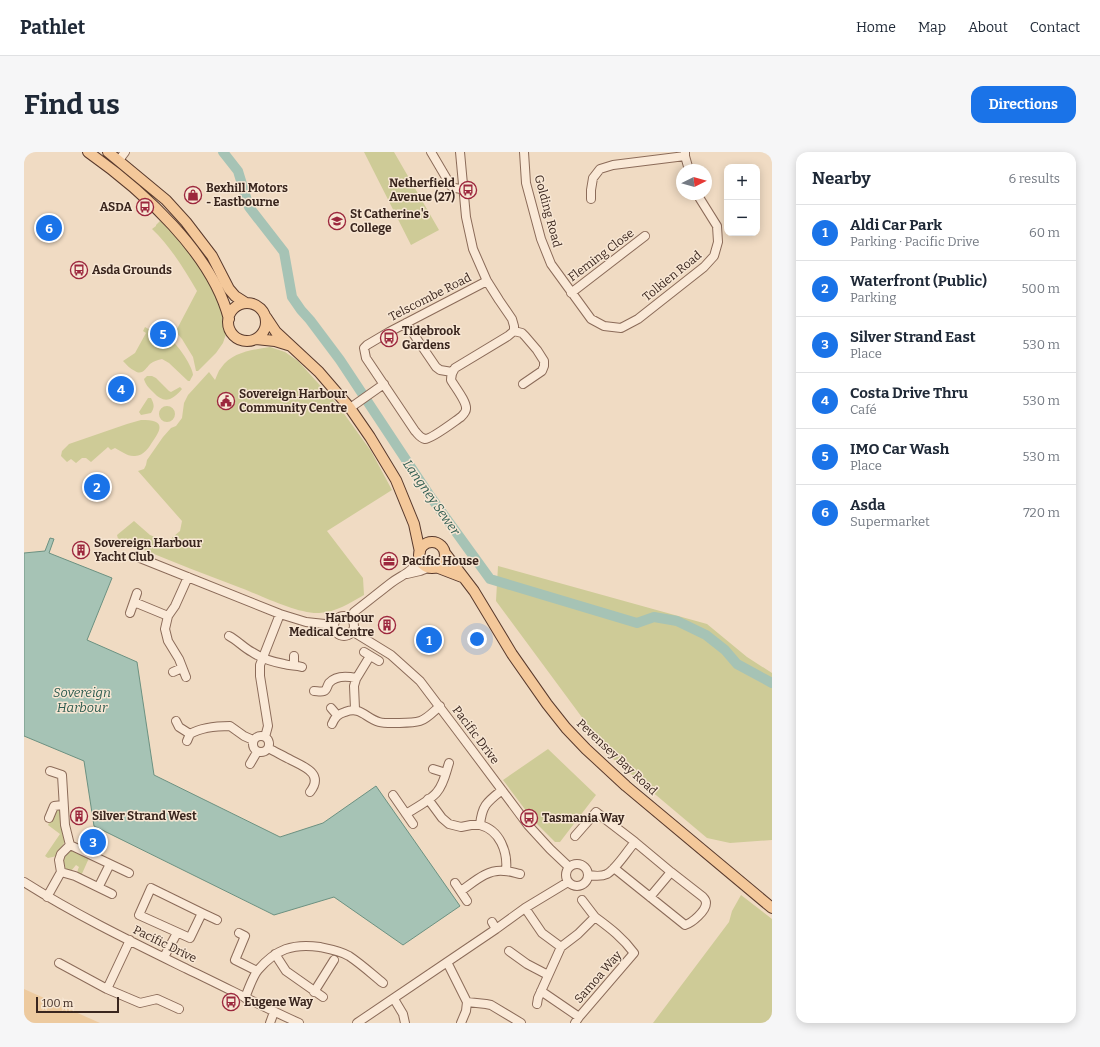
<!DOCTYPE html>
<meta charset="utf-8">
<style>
body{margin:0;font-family:Bitter,serif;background:#f6f6f7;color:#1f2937}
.controls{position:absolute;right:12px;top:12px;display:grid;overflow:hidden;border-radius:8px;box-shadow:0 2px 10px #0003}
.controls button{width:36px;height:36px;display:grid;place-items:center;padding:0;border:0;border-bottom:1px solid #e0e1e3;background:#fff;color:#1f2937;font:20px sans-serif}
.compass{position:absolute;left:652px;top:12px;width:36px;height:36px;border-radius:50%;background:#fff;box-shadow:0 2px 10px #0003;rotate:85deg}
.scale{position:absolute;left:12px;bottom:10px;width:83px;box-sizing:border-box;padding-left:4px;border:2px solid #3a261e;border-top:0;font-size:11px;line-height:14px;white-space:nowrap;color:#3a261e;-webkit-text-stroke:3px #f7e6d3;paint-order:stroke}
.you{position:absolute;left:453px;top:487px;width:14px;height:14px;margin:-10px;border:3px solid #fff;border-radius:50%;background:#1a73e8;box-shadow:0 0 0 6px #1a73e833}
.badge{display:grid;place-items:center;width:26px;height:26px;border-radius:50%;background:#1a73e8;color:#fff;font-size:13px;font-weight:700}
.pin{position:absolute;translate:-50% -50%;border:2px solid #fff;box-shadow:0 1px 4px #0006}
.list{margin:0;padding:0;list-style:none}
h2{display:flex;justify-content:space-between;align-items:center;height:52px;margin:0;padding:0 16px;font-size:17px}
h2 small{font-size:13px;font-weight:400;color:#747a83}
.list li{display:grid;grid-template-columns:26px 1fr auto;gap:12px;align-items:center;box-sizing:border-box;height:56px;padding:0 16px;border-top:1px solid #e0e1e3}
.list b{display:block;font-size:15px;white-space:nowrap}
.list p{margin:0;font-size:13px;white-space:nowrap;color:#747a83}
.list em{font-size:13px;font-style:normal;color:#747a83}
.map{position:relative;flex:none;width:748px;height:871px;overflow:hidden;border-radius:12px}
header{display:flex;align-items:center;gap:24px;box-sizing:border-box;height:56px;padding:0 20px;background:#fff;border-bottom:1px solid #e0e1e3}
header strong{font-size:19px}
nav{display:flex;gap:22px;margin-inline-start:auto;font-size:14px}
.intro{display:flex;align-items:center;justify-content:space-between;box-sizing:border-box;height:96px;padding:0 24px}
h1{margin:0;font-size:28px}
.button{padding:10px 18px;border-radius:12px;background:#1a73e8;color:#fff;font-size:14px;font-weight:700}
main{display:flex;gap:24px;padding:0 24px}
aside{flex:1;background:#fff;border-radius:12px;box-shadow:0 2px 10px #0003}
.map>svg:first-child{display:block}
.green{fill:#cecb97}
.sand{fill:#edca9f}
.water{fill:#a6c3b5;stroke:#6c9181}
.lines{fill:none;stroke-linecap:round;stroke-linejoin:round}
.river{stroke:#a6c3b5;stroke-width:10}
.minor-casing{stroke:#8b6b59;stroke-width:10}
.major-casing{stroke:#593a2d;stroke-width:12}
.minor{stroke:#fae9d7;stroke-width:8}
.major{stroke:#f4c89a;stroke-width:10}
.labels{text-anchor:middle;stroke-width:3;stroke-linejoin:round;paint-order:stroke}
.poi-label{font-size:12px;font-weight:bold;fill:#3a261e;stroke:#f7e6d3;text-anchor:start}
.street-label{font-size:12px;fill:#3a261e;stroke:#f7e6d3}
.water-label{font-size:13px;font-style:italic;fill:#2c5b4f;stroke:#f7e6d3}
</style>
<header>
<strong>Pathlet</strong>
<nav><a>Home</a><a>Map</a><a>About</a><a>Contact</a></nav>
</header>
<div class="intro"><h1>Find us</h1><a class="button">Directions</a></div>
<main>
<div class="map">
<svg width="748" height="871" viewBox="0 0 748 871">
<rect width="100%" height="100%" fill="#f0dbc3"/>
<path class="green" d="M340,0H370L415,78L387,93Z
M136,69L144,73L172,107L191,140L199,162L203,179L199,191L192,201L174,219H172L169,205L158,187L152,180L153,177L173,139C160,117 147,95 128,77L132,74V73Z
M121,175L128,179V180L147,190L148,189C154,193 169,215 169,223C169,223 166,228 166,229H164L145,211L138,207C134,208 130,209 126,212C122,216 118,224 111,219C106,217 102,212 99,209L111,201L122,181L119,179Z
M246,195L261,200L274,209L313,252L347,299L368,338L303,379L339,426L340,443C326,451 312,460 295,461C274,462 238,444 217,436C183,423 149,410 115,396L94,387L93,383L110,369L126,383L143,390L156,379L158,369L114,319L120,317L122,313L123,308L139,285L147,276L152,274L158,266L160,251L164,243L185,220L191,228C193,224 194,219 197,216C208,200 228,198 246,195Z
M123,224H128L132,226L145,239L147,240L156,235L158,237C148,249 140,252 129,240C125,236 121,232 120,227Z
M124,246H127C130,252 131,255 127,261L117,263L115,260Z
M135 262a8 8 0 1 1 16 0a8 8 0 1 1-16 0Z
M117,268C136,268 141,272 129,289C125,295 120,304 111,304C104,305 97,299 91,296L87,298L84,295L67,310L62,306H58L52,311L47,307L43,310L37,304L38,299L45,292L103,272Z
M474,414L683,472L723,505L748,521V688L706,691L683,686L588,606L472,449Z
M524,597L572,643L536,690H531L509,668L479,628Z
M32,657H36L40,688V691L33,704L24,706L21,704L36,682L24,673Z
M48,698L65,706L57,724C53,721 53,719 55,715L52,713L47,719C45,718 42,718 41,716C37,710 42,700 48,698Z
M717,743L748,767V871H629L705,770L708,759Z"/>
<path class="sand" d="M0,837L76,871H0Z"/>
<path class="water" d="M26,386L30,387L25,401L88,426L63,488L113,510L130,623L256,685L299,671L352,634L436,754L379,793L310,745L250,763L70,674L60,609L0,584V401L21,399Z"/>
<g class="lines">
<path class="river" d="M199,0L214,19L225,55L260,100L268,145L277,158L286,168L316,208L406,344L466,427L613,471L630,465L653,469L682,483L701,498L713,512L748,531"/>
<g class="minor-casing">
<path id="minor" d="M407,0L427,34C431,37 435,37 440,37
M436,0L442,65L449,97L463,129L475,148L488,167L490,174V179
M500,0L502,31L517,87L527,112L567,167L580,174L597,176L614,167L680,115L690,104L694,90L693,74L673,42
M661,0V4L665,18
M95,8L101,0
M567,47V38L569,26L576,17L589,13L661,4
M463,129L365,180L343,193L340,196L342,206L391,279C394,282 396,286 401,287C408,287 431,269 437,265C439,263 442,260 442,257C443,250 431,235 427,228C427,223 428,220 431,216L484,184L490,179
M547,141L621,84
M382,171L412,215L416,218L428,220
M490,179L498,181L501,184L513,198L520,209V214L518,219L499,232
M326,256L360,232
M116,406L256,462L282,470L310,473
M383,422L396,419L406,415
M110,450L144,464
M106,461L113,441
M310 474a10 10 0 1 1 20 0a10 10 0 1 1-20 0Z
M326,466L330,460C342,451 354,441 367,431C380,421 388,422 396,404
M328,479L367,503L396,529L433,578L445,594L504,673L526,697L545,715
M205,484C213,488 220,496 228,500C237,506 249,510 260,512C266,514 272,513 278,515
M340,500L355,509
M270,513V504
M149,520L158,516
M162,525L155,507L144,489L141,477L144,464L151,454L164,425
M290,539C293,539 297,540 300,539C303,538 303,534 305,531C312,523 323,524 332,526
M307,556L313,563
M331,557L330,534L332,527L346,504
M152,569L155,575L166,582
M308,572C311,565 314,562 321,560C337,554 341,566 355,570C362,572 389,571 396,569C403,567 410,559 416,554
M229 592a8 8 0 1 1 16 0a8 8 0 1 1-16 0Z
M241,585L244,574L236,524V513L256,462
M163,589L166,582C178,575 192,574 206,574L220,584L229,588
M244,596C252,600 259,604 267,608C281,615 300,622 286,640
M226,612L233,600
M409,617L422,621
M26,619L38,623L41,673L46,693
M369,643L389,672
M404,647L418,666L425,672L437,675L447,673H456C458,653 463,650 478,638
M382,662C391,656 407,648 413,640C420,632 422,620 425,611
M25,666L30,654L39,653
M456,673C476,678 484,700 482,719
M551,684L572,660L611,690L647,720
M46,693L105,721
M542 723a11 11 0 1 1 22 0a11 11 0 1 1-22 0Z
M590,716L661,773C668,771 682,759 682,751C682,748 681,747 679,745L647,720L626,745
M37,720L51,724L88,742
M564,723C570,724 577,725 583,722C593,716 603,699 611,690
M0,730C52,763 108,790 163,817C201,835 237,854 275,871
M431,731L443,749
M76,732L86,712
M437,739C450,730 463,717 480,719C486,719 491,721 496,722
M23,745L37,720L35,708L37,702L46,693
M558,748L571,765
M501,756L518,781L537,795L554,782L571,765C586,776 599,786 610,801L555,865L551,871
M178,761L127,736L115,763L166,786L178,761L193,768
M468,770L472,777
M215,781L221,784L211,808L233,819
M485,799L503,812L524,823
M251,802L262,819L299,845
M140,805L153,781
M423,810L443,850L442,859L437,871
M35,811L83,837L116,851L133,847L155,857
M83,837L106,788
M517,839L555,865
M290,840L310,808
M221,846C224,838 229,824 234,818C252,797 269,791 296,795C306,797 317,799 325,804C337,812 348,822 359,831
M370,847L379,862L381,871
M443,850L462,852L467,853L497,871
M513,852L514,846L537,795
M246,871L250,860
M333,871L472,777L501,756L544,730"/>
</g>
<g class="major-casing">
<path id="major" d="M64,0C118,38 188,101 205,167
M84,0L142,48L162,70L188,104L205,137L211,144L222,151
M204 170a19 19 0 1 1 38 0a19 19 0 1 1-38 0Z
M242,165L252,180L295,220L326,256L346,285L372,328L390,372L396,400
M232,187L251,189L264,193
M395 403a13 13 0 1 1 26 0a13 13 0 1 1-26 0Z
M421,401L450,439L488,502L523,552L542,576L562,597L602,634L748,756
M412,415L438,425"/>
</g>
<use href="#minor" class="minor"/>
<use href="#major" class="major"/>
</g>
<defs>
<g id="bus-ring" transform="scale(0.9)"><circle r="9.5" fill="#f7e6d3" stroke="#9c273d" stroke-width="1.5"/><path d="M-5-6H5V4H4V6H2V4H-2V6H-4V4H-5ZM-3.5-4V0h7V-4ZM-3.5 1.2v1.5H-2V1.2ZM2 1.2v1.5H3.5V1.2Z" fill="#9c273d"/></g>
<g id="shop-ring" transform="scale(0.9)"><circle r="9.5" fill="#f7e6d3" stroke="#9c273d" stroke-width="1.5"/><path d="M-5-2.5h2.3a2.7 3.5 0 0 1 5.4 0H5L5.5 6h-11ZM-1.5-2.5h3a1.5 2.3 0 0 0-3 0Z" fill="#9c273d"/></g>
<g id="school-ring" transform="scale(0.9)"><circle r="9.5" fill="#f7e6d3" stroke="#9c273d" stroke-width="1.5"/><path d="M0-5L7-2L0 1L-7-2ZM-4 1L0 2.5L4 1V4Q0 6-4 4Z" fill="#9c273d"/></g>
<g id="civic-ring" transform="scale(0.9)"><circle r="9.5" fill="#f7e6d3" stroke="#9c273d" stroke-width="1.5"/><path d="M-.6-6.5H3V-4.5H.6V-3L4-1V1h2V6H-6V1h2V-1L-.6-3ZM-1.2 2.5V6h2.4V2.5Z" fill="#9c273d"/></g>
<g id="building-ring" transform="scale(0.9)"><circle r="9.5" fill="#f7e6d3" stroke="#9c273d" stroke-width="1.5"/><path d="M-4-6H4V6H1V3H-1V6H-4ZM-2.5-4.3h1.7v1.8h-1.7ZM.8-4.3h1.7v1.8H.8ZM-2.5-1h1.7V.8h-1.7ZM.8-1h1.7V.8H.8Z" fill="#9c273d"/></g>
<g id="office-ring" transform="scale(0.9)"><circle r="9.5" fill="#f7e6d3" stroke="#9c273d" stroke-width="1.5"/><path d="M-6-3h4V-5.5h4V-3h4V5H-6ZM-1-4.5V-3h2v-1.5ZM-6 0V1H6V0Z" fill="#9c273d"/></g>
</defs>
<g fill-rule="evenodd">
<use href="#bus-ring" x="444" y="38"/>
<use href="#shop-ring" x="169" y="43"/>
<use href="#bus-ring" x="121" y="55"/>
<use href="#school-ring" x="313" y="69"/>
<use href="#bus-ring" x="55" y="118"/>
<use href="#bus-ring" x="365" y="186"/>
<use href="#civic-ring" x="202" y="249"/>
<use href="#building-ring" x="57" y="398"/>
<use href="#office-ring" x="365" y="409"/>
<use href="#building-ring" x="363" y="473"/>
<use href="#building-ring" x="55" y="664"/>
<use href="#bus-ring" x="505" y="666"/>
<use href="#bus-ring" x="207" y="850"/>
</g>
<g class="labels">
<g class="poi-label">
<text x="431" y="35" text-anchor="end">Netherfield<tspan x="431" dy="14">Avenue (27)</tspan></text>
<text x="182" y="40">Bexhill Motors<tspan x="182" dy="14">- Eastbourne</tspan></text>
<text x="108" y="59" text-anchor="end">ASDA</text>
<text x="326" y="66">St Catherine's<tspan x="326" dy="14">College</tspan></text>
<text x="68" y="122">Asda Grounds</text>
<text x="378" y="183">Tidebrook<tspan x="378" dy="14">Gardens</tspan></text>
<text x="215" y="246">Sovereign Harbour<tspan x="215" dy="14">Community Centre</tspan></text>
<text x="70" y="395">Sovereign Harbour<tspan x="70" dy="14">Yacht Club</tspan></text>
<text x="378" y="413">Pacific House</text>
<text x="350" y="470" text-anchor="end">Harbour<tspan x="350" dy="14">Medical Centre</tspan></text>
<text x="68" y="668">Silver Strand West</text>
<text x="518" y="670">Tasmania Way</text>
<text x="220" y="854">Eugene Way</text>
</g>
<g class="street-label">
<text transform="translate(524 59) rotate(75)" y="4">Golding Road</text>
<text transform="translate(577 103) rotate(-37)" y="4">Fleming Close</text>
<text transform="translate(648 124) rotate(-39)" y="4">Tolkien Road</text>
<text transform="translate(406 145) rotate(-27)" y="4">Telscombe Road</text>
<text transform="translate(452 583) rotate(53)" y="4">Pacific Drive</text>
<text transform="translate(593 605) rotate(43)" y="4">Pevensey Bay Road</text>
<text transform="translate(141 792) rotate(26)" y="4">Pacific Drive</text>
<text transform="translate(574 825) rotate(-49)" y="4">Samoa Way</text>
</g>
<g class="water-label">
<text transform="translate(408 345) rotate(55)" y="5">Langney Sewer</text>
<text x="58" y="545">Sovereign<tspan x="58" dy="15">Harbour</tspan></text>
</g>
</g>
</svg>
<div class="controls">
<button>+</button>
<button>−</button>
</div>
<svg class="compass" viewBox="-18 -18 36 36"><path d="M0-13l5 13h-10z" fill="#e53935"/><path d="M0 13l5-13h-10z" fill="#747a83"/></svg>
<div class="scale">100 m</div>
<div class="you"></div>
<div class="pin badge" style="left:405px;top:488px">1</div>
<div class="pin badge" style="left:73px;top:335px">2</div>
<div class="pin badge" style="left:69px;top:690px">3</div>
<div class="pin badge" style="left:97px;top:237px">4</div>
<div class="pin badge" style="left:139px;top:182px">5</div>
<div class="pin badge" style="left:25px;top:76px">6</div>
</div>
<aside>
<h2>Nearby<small>6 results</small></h2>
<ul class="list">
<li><span class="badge">1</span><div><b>Aldi Car Park</b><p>Parking · Pacific Drive</p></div><em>60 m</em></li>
<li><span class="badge">2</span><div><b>Waterfront (Public)</b><p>Parking</p></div><em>500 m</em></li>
<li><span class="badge">3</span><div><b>Silver Strand East</b><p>Place</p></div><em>530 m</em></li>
<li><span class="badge">4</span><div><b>Costa Drive Thru</b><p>Café</p></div><em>530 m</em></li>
<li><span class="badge">5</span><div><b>IMO Car Wash</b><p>Place</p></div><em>530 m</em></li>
<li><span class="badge">6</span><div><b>Asda</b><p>Supermarket</p></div><em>720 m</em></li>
</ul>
</aside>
</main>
